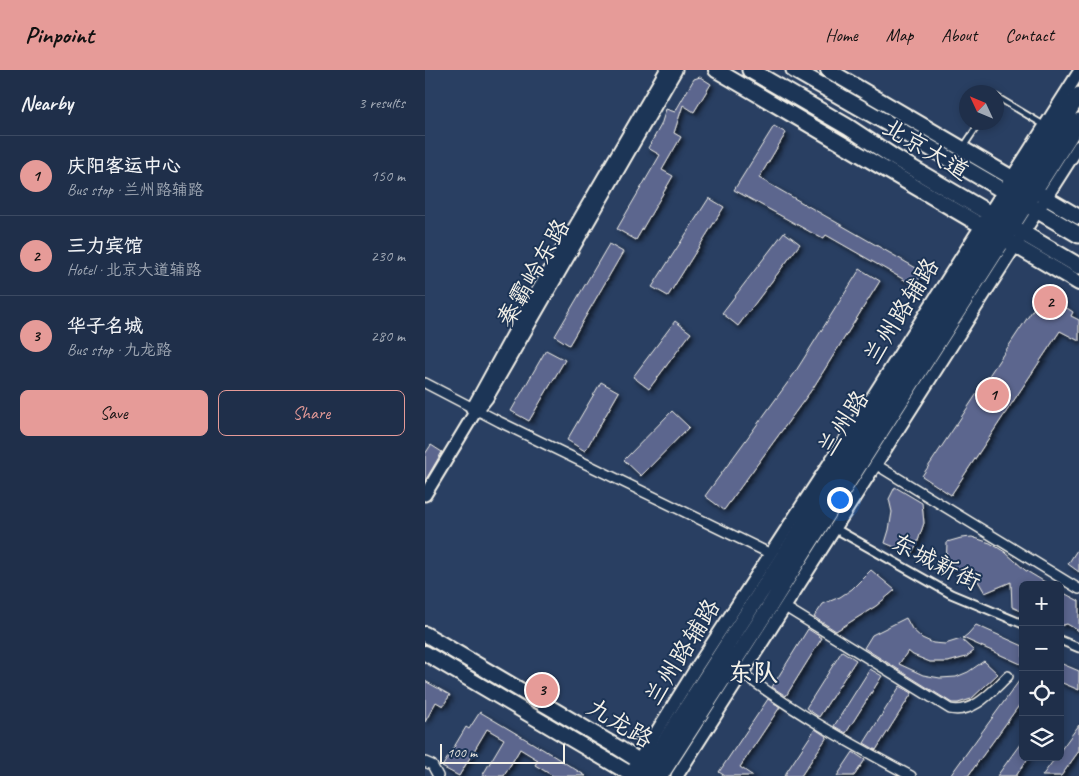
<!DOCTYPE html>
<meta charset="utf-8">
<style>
body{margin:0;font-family:Caveat,"LXGW WenKai TC",sans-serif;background:#273751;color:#f1f3f6}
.controls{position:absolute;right:15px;bottom:15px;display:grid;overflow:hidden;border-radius:8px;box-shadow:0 2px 8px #0003}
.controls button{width:45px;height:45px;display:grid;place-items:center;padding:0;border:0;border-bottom:1px solid #3c4a62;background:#1f2f4a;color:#f1f3f6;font:25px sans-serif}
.compass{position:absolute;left:534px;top:15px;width:45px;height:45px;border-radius:50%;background:#1f2f4a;box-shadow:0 2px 8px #0003;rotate:314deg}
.scale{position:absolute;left:15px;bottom:12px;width:125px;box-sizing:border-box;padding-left:5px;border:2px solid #f4f1e8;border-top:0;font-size:14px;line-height:18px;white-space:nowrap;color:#f4f1e8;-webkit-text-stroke:4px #1d3557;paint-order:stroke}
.you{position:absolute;left:414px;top:429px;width:18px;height:18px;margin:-12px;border:4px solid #fff;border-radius:50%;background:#1a73e8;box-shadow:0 0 0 8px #1a73e833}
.badge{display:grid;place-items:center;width:32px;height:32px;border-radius:50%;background:#e69b98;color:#111;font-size:16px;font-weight:700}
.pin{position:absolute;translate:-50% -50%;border:2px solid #fff;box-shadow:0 1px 5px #0006}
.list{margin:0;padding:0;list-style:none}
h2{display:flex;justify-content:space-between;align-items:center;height:65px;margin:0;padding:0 20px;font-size:21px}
h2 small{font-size:16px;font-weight:400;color:#a1a9b5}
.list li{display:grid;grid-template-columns:32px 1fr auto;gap:15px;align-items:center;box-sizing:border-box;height:80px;padding:0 20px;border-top:1px solid #3c4a62}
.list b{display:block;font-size:19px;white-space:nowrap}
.list p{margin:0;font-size:16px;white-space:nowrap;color:#a1a9b5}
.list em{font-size:16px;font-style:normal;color:#a1a9b5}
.actions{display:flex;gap:10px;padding:15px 20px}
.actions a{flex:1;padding:11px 0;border:1px solid #e69b98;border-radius:8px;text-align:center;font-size:18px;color:#e69b98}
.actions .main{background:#e69b98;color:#111}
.icon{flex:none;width:28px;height:28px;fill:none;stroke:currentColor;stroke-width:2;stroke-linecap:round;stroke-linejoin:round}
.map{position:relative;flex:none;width:654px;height:706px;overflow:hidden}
header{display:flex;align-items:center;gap:30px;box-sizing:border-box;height:70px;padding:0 25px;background:#e69b98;color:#111}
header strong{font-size:24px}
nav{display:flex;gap:28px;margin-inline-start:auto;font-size:18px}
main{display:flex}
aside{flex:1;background:#1f2f4a}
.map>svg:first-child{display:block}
.building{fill:#5b668e;stroke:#f4f1e8;filter:url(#shadow)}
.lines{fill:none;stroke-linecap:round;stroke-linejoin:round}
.service-casing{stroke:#f4f1e8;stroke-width:8}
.pedestrian-casing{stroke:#f4f1e8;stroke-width:11}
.minor-casing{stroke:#f4f1e8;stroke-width:12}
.tertiary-casing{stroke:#f4f1e8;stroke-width:15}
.secondary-casing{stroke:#f4f1e8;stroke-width:18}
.primary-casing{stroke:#f4f1e8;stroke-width:19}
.service{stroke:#1d3557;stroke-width:4.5}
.pedestrian{stroke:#1d3557;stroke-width:7}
.minor{stroke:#1d3557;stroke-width:9}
.tertiary{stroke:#1d3557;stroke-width:11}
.secondary{stroke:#1d3557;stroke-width:14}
.primary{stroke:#1d3557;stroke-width:15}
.labels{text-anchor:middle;stroke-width:4;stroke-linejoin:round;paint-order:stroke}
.street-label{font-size:24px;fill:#f4f1e8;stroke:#1d3557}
.neighbourhood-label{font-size:25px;font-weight:bold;fill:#f4f1e8;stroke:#1d3557}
</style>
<header>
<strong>Pinpoint</strong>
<nav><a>Home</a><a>Map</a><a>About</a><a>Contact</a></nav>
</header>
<main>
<aside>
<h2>Nearby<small>3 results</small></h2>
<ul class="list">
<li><span class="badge">1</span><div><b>庆阳客运中心</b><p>Bus stop · 兰州路辅路</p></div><em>150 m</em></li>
<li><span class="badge">2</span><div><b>三力宾馆</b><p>Hotel · 北京大道辅路</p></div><em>230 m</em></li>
<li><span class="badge">3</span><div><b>华子名城</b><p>Bus stop · 九龙路</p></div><em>280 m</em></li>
</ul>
<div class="actions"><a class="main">Save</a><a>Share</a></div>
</aside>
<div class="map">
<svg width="654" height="706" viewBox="0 0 654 706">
<defs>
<filter id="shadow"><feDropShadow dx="3" dy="3" stdDeviation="2.5" flood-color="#0009"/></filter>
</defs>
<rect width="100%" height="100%" fill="#293f62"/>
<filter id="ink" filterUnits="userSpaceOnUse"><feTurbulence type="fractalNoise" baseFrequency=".02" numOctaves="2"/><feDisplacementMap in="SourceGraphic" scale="10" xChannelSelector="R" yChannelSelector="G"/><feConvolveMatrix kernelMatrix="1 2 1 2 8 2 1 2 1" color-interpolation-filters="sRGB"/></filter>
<g filter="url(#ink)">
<path class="building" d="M275,7L286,14L269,42L258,35L249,63L256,67L237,100L248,106L211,170L192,159L235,85L223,78L236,55L241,39L250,42L269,9Z
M349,56L361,63L334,108L498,202L490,216L401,165L398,169L309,120Z
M284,128L299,137L243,226L227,217Z
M359,162L375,174L313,256L297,243Z
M184,174L198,182L144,275L130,266Z
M435,199L455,211L388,318L299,440L280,426L369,304Z
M619,223L648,242L646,246L654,250V271L635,261L526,425L497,406Z
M250,251L266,263L224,319L208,307Z
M121,280L140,290L104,351L86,341Z
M176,312L194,322L160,381L142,370Z
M247,341L264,357L216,406L199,390Z
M6,375L17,382L0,411V384Z
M470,417L497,433L499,453L492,474L486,484L460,473L464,460L467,442L464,429Z
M547,467L565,473L580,482L600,500L625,515H598V542L587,537L586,512L560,523L553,511L546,506L535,500L521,497L522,472L536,468Z
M654,477V502L643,494Z
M446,500L470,520L451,536L411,561L389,547L398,534L415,527L427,519Z
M635,521L654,531V561L642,554L635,556Z
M481,548L487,559L497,568L508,573L520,574L536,569L549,581L541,587L523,592H505L488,585L483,581L474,594L498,605L515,608L531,607L543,602L559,591L573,604L546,629L533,633H527L439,578L447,565Z
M551,555L598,576V595L538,568L543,564Z
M383,559L397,568L361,626L347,617Z
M417,581L431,590L394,647L381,638Z
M635,593L654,601V620L635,612Z
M445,599L457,606L421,663L409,656Z
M0,611L25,625L18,636L11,632L0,652Z
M594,611L598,614V630L543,706H525Z
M475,616L487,623L451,680L439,673Z
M343,629L355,637L315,697L328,706H300L294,702Z
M55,642L119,680L161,706H128L110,695L113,690L95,679L79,706H57L79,669L62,659L34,706L17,697L41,657L44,659Z
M654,655V681L636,706H617L631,687H635V681Z
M390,659L402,667L376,706H359Z
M598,670V687H604L591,706H572Z
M428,682L440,690L429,706H412Z"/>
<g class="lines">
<g class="service-casing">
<path id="service" d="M572,27L619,55
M539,76L555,52"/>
</g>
<g class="pedestrian-casing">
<path id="pedestrian" d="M409,458L526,524L598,554
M635,570L654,578"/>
</g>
<g class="minor-casing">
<path id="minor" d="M0,313L75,352L344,483
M450,394L654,519
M360,537L525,639C549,644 567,621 583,606
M317,603C370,643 428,675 486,706
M0,692L7,695L13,706"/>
</g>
<g class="tertiary-casing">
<path id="tertiary" d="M47,339L99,244L241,0
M0,425L49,344L62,328L251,0
M204,706L271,598L444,332L654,2
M252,706L654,76"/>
</g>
<g class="secondary-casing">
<path id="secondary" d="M291,0L654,213
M403,0L654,147
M0,564L192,677L233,703
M0,583L209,706"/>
</g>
<g class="primary-casing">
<path id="primary" d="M325,0L423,57L470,88L654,196
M369,0L485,66L654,165
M218,706L654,25
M235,706L343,539L381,478L654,51"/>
</g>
<use href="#service" class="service"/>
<use href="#pedestrian" class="pedestrian"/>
<use href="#minor" class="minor"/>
<use href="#tertiary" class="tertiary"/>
<use href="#secondary" class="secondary"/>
<use href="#primary" class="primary"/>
</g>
</g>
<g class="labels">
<g class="street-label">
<text transform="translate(501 79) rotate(31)" y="8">北京大道</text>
<text transform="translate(108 203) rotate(-60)" y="8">秦霸岭东路</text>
<text transform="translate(476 241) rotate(-58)" y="8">兰州路辅路</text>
<text transform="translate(418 353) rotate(-57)" y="8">兰州路</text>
<text transform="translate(511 492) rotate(27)" y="8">东城新街</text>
<text transform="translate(257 582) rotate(-58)" y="8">兰州路辅路</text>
<text transform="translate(195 653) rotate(31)" y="8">九龙路</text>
</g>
<g class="neighbourhood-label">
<text x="328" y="611">东队</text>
</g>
</g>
</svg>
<div class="controls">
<button>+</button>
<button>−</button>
<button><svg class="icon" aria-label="locate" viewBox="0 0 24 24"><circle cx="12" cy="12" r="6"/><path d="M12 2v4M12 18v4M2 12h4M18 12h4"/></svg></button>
<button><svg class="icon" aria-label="layers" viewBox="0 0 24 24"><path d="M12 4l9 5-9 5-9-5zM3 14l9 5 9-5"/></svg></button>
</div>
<svg class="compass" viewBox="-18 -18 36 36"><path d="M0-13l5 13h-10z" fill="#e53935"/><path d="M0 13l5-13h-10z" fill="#a1a9b5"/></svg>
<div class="scale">100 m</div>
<div class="you"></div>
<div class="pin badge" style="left:568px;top:325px">1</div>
<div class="pin badge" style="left:625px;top:232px">2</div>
<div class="pin badge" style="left:117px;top:620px">3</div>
</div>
</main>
